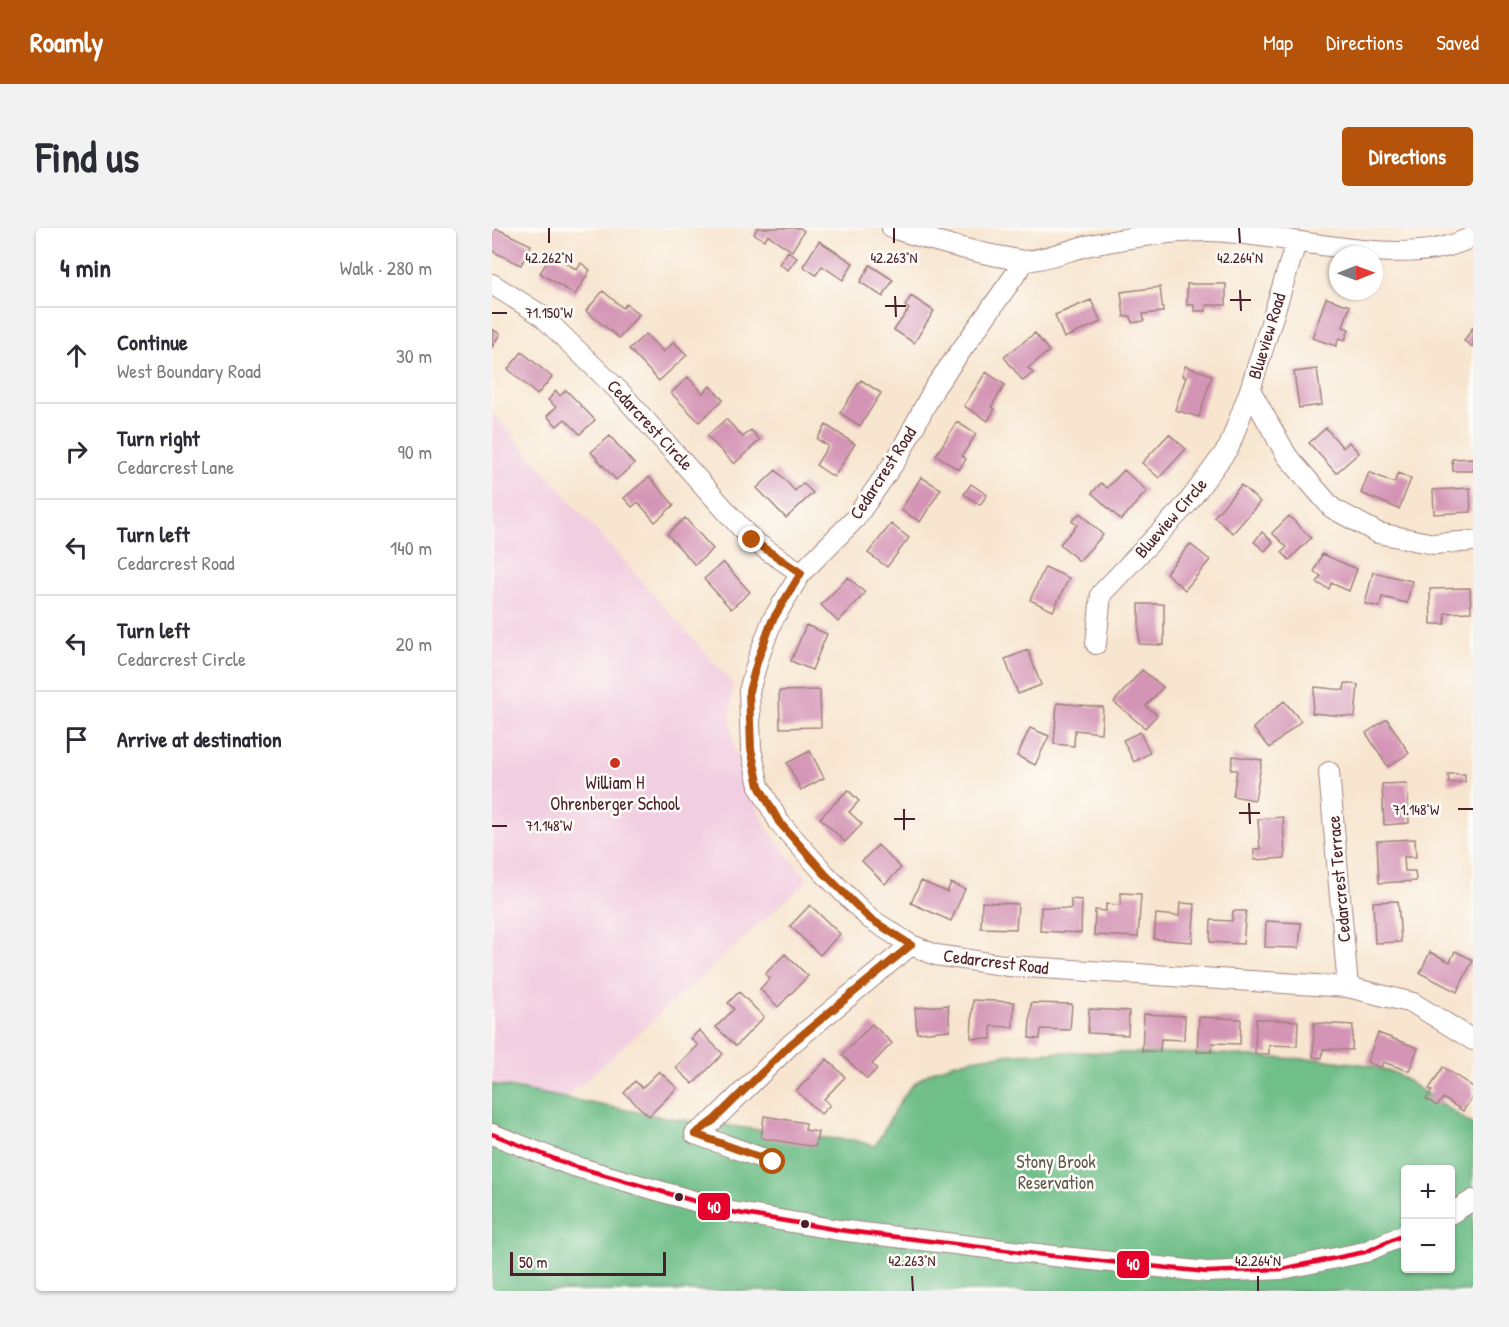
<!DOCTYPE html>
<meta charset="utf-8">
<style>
body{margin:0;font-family:"Patrick Hand",sans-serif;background:#f2f2f3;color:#2b2b33}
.controls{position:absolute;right:18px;bottom:18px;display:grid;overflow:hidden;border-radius:6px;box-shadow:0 2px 4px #0004}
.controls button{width:54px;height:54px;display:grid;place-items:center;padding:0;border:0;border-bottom:2px solid #e1e1e2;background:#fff;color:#2b2b33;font:30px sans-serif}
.compass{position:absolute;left:837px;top:18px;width:54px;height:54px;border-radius:50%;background:#fff;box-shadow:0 2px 4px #0004;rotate:89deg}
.scale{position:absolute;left:18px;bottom:15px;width:156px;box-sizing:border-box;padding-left:6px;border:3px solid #4a1f2b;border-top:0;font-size:16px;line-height:21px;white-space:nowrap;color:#4a1f2b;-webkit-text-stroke:4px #fdfcf7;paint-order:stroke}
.stop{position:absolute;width:18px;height:18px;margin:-14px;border:4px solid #b45309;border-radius:50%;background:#fff}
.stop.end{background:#b45309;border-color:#fff;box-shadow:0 2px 6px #0008}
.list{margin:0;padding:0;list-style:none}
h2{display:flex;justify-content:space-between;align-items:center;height:78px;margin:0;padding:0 24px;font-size:26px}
h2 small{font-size:20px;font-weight:400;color:#7c7c81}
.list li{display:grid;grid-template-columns:39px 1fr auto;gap:18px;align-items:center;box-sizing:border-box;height:96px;padding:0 24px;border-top:2px solid #e1e1e2}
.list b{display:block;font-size:22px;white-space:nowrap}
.list p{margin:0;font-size:20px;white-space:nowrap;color:#7c7c81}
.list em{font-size:20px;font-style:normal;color:#7c7c81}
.icon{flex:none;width:33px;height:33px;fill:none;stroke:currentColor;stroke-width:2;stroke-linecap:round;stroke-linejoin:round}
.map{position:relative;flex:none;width:981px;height:1063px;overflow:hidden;border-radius:6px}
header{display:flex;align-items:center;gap:36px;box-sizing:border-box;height:84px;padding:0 30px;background:#b45309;color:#fff}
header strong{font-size:28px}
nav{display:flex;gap:33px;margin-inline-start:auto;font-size:21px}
.intro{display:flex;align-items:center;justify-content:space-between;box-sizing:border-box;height:144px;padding:0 36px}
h1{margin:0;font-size:42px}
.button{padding:15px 27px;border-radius:6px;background:#b45309;color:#fff;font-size:21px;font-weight:700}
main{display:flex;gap:36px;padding:0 36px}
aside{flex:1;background:#fff;border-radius:6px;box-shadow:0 2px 4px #0004}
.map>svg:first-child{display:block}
.built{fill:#f2cfe0}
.forest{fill:#6fbe88;stroke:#5c6e5a;stroke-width:1.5;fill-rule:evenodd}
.building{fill:#d494b5}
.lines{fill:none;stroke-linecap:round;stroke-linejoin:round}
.street-casing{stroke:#a0827d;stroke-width:22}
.street{stroke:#fff;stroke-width:20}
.bus-1-casing{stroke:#fdfcf7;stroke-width:9}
.bus-1{stroke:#e4002b;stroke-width:4.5}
.route{stroke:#b45309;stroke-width:8}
.ticks{fill:none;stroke:#4a1f2b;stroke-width:2}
.poi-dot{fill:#c8321e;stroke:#fdfcf7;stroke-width:2}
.bus-dot{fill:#4a1f2b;stroke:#fdfcf7;stroke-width:2}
.labels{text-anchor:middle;stroke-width:5;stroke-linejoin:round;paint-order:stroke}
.street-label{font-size:18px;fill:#4a1f2b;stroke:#fdfcf7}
.poi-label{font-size:18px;fill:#4a1f2b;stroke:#fdfcf7}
.park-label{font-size:18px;fill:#5d594f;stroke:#fdfcf7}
.ticks-label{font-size:15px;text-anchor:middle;fill:#4a1f2b;stroke:#fdfcf7;stroke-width:5;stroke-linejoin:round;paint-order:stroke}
.line-badge{stroke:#fdfcf7;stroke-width:2}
.badge-label{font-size:16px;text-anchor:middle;font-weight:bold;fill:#fff}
</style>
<header>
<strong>Roamly</strong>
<nav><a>Map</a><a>Directions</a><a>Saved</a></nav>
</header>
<div class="intro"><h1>Find us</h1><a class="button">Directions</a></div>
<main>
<aside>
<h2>4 min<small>Walk · 280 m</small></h2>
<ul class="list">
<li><svg class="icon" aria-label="ahead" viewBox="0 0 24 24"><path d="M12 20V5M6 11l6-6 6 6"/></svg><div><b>Continue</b><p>West Boundary Road</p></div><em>30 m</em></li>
<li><svg class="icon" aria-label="right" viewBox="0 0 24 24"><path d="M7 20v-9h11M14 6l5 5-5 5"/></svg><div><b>Turn right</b><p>Cedarcrest Lane</p></div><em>90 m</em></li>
<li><svg class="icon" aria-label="left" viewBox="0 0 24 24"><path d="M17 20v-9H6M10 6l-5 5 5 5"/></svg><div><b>Turn left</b><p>Cedarcrest Road</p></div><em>140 m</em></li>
<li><svg class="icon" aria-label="left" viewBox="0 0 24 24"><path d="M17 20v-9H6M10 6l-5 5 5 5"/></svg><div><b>Turn left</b><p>Cedarcrest Circle</p></div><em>20 m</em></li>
<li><svg class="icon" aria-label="arrive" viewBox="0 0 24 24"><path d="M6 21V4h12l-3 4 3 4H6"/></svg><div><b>Arrive at destination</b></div></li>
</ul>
</aside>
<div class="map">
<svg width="981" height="1063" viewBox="0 0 981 1063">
<rect width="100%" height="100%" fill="#fdfcf7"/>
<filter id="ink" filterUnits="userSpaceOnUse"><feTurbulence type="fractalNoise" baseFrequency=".0167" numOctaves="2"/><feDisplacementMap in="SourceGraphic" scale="12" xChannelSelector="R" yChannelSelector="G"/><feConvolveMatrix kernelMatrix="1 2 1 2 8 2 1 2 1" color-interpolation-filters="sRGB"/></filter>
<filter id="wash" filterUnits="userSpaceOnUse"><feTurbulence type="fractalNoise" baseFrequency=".008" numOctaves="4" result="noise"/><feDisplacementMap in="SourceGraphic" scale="24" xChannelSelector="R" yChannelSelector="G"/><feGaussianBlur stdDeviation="1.35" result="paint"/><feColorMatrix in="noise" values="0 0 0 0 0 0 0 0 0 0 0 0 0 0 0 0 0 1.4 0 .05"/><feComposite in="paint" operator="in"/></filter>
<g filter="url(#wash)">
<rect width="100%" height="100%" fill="#f7e5cf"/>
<path class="built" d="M0,185L241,456L238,488L242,519L252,550L276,602L316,652L72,872L0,856Z"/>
<path class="forest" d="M573,824L734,826L778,830L827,831L877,837L905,846L981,897V1063H0V856L170,889L320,909L361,912L383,918C392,903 408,870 419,859C453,824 527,826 573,824ZM914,942H958V1040H914Z"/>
<g id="blocks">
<path class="building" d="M3,0L39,17L29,37L0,23V6Z
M265,0H308L312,3L300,23L276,7L272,12L262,6Z
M327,13L361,35L351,52L330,38L324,47L311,38Z
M296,23L305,30L296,42L287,36Z
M60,26L85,42L89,35L98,42L83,67L48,45Z
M378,37L401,52L391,69L368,54Z
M695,56H734V77H714V83H702V77H695Z
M668,59L671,84L651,86L652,93L640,95L639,88L632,89L629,64Z
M111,63L131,80L134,76L147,86L127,110L94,83Z
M419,68L442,83L422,115L402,102L417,81L413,78Z
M834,70L858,78L851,99L857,101L853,112L847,110L844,118L820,110Z
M599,72L609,94L572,110L563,87Z
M981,99V119L972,113Z
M0,101L8,106L0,119Z
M543,105L557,123L536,140L541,145L531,153L512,129Z
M154,106L171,124L182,114L195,127L167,153L137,121Z
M30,124L60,149L45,167L16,141Z
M693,138L720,147L707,189L683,182L694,149L690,148Z
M825,141L830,177L807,180L802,144Z
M494,144L513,157L499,179L503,181L496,193L472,178Z
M196,149L211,165L218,158L231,172L207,194L179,165Z
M369,152L389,165L368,198L348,185Z
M74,162L103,192L88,206L73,191L65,198L55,188L64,179L56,172L64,163L68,168Z
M234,191L251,209L259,202L268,212L242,236L215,208Z
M465,194L484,206L470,228L474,231L467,242L444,227Z
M334,197L363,216L342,249L324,237L336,218L325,211Z
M834,200L851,220L857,214L867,225L844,245L817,215Z
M677,206L694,221L667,250L650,235Z
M118,208L142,236L124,252L99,224Z
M981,230V243H961L960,231Z
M284,242L303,263L311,255L321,265L294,290L265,260Z
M632,242L655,263L629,292L600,265L609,255L615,260Z
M877,244L902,255L906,245L919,251L907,281L869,265Z
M157,249L182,277L163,294L146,274L140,279L132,270Z
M429,249L449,261L428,294L409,282Z
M479,256L495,267L488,277L472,266Z
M749,257L768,274L741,305L722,289Z
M978,260L979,284L942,286L941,262Z
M588,285L611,307L587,333L568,316L585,297L580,293Z
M797,288L819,310L797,332L790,324L795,319L780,305Z
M193,290L221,321L203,337L175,306Z
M399,296L417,310L395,339L376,325Z
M770,304L781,314L773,323L762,314Z
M698,316L718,332L693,362L674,345Z
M830,326L865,341L857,363L839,355L837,361L825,355L829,348L822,344Z
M231,334L258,364L239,381L212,351Z
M553,339L577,350L561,383L538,372Z
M881,344L920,353L915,375L890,369L888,379L873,376Z
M356,349L373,365L346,394L329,377Z
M978,360L979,384L953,385V396H939L938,361Z
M647,376H672V417L647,416Z
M314,397L335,406L320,442L299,433Z
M536,422L549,457L526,466L513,431Z
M650,442L671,459L654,478L665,487L653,500L622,474Z
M853,455L866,457L863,489L820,485L823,459L852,462Z
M328,462L329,499L288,500L287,463Z
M792,473L809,493L778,520L761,500Z
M565,475L611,479L609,505L583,502L582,518L562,516Z
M895,491L917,525L896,539L874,505Z
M538,500L557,508L543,537L525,528Z
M648,504L658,525L642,534L631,512Z
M318,523L332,550L309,562L295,535Z
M741,528L770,532L763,572L741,568L745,542H739Z
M956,546H973V554L957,555Z
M915,555L917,595L892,597L890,556Z
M356,562L367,573L357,584L370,596L353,614L328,590Z
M791,589L793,630L762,632V621H768L766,591Z
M923,611L924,629H912L913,643H923L924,653L887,655L885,613Z
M386,617L409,640L393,656L370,633Z
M429,653L455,664L459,655L473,661L459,693L419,675Z
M629,665L649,666L646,709L602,707L603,682L614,683V676L629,677Z
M579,671L590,672L589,705L548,703L549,679L579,681Z
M906,673L909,714L883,715L881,674Z
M490,674L526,676L524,701L489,700Z
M688,675L703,676L700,714L662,711L664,686L687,688Z
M318,677L348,706L328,727L298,698Z
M741,683H754L751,716L718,714L719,692L740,693Z
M774,693L809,695L807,720L773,719Z
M963,723L981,732L965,764L928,745L938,724L958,734Z
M293,726L316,748L286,779L268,761L278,750L273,746Z
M247,764L272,789L244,818L224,799L242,781L236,775Z
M481,772L522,774L521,799L499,798V811L479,810Z
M539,775L580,776L578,802L549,801L548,811L537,810Z
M456,777L458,802L425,805L423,780Z
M597,781L637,783L636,807L596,805Z
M652,786L693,788L692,812L669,811L668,824L650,823Z
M707,789L749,791L748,816L720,815L719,824H705Z
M764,791L806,793L805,818L777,817V826H763Z
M822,795L861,797L860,822L831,821L830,830L821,829Z
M380,796L400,815L380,836L385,841L375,851L350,827Z
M207,802L231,826L201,856L184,840L206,817L199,811Z
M886,805L926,820L917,843L891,834L889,840L875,834Z
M335,831L353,849L332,871L338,877L329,886L304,863Z
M951,839L981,859V868L971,883L951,870L945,878L934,871L940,863L937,861Z
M167,843L185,860L157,888L132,865L143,853L150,860Z
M272,888L314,895L313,902L326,904L323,919L269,910Z"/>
</g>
</g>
<g filter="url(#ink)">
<use href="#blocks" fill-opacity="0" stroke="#a0827d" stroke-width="1.5"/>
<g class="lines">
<g class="street-casing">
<path id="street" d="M400,0C435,11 469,21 505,28C514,29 523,32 532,33C548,33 578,22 594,18C634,10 675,3 716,3C791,4 915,46 981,8
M804,15L758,162L795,228L840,280L886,305L942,316L981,313
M533,33L443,159L406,229L363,291L309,345L280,393L266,431L257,463L259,521L267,558L287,594L333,646L377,690L419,717L444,727L517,738L856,759L921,775L981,812
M0,56L49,87L130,166L260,312L309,345
M604,416L609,366L695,276L737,219L758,162
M837,544L856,759
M0,906L78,937L240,984L347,1002L561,1028L715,1044L790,1041L873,1024L914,1006
M203,906L222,892L299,816L419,717
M203,906L281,934
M958,986L981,972"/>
</g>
<use href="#street" class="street"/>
<g class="bus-1-casing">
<path id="bus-1" d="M0,906L78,937L240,984L347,1002L561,1028L715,1044L790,1041L873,1024L914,1006"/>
</g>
<use href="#bus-1" class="bus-1"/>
</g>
</g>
<g class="lines" filter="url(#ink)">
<path class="route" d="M260,312L309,345L280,393L266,431L257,463L259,521L267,558L287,594L333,646L377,690L419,717L299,816L222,892L203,906L281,934"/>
</g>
<path class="ticks" d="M57,0V15M402,0V15M747,0L748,15M748,62L749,83M403,68L404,89M738,72H759M393,78H414M0,85H15M757,575L758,596M412,581V602M966,581H981M747,585H768M402,591H423M0,598H15M420,1048L421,1063M766,1048V1063"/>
<circle class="poi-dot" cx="123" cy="535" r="6"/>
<g class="bus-dot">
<circle cx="187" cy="969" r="5"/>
<circle cx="313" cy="996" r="5"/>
</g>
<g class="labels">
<g class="street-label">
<text transform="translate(775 108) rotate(-73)" y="6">Blueview Road</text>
<text transform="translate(158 197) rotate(47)" y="6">Cedarcrest Circle</text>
<text transform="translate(391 245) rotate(-57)" y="6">Cedarcrest Road</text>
<text transform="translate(679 290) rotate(-49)" y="6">Blueview Circle</text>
<text transform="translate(847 651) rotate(-95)" y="6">Cedarcrest Terrace</text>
<text transform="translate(504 734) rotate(7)" y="6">Cedarcrest Road</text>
</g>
<g class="poi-label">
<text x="123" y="561">William H<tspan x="123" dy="21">Ohrenberger School</tspan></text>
</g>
<g class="park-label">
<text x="564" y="940">Stony Brook<tspan x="564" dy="21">Reservation</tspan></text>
</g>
</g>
<g class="ticks-label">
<text x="57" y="35">42.262°N</text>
<text x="402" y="35">42.263°N</text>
<text x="748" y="35">42.264°N</text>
<text x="57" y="90">71.150°W</text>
<text x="924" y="587">71.148°W</text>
<text x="57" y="603">71.148°W</text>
<text x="420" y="1038">42.263°N</text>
<text x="766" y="1038">42.264°N</text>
</g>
<g class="line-badge">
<rect x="205" y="964" width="34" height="29" rx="6" fill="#e4002b"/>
<rect x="624" y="1022" width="34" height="29" rx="6" fill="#e4002b"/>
</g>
<g class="badge-label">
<text x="222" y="985">40</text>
<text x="641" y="1042">40</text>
</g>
</svg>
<div class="controls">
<button>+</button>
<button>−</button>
</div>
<svg class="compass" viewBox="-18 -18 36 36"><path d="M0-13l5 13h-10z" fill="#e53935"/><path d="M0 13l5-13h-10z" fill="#7c7c81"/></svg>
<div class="scale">50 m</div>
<div class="stop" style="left:281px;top:934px"></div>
<div class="stop end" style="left:260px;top:312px"></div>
</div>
</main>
